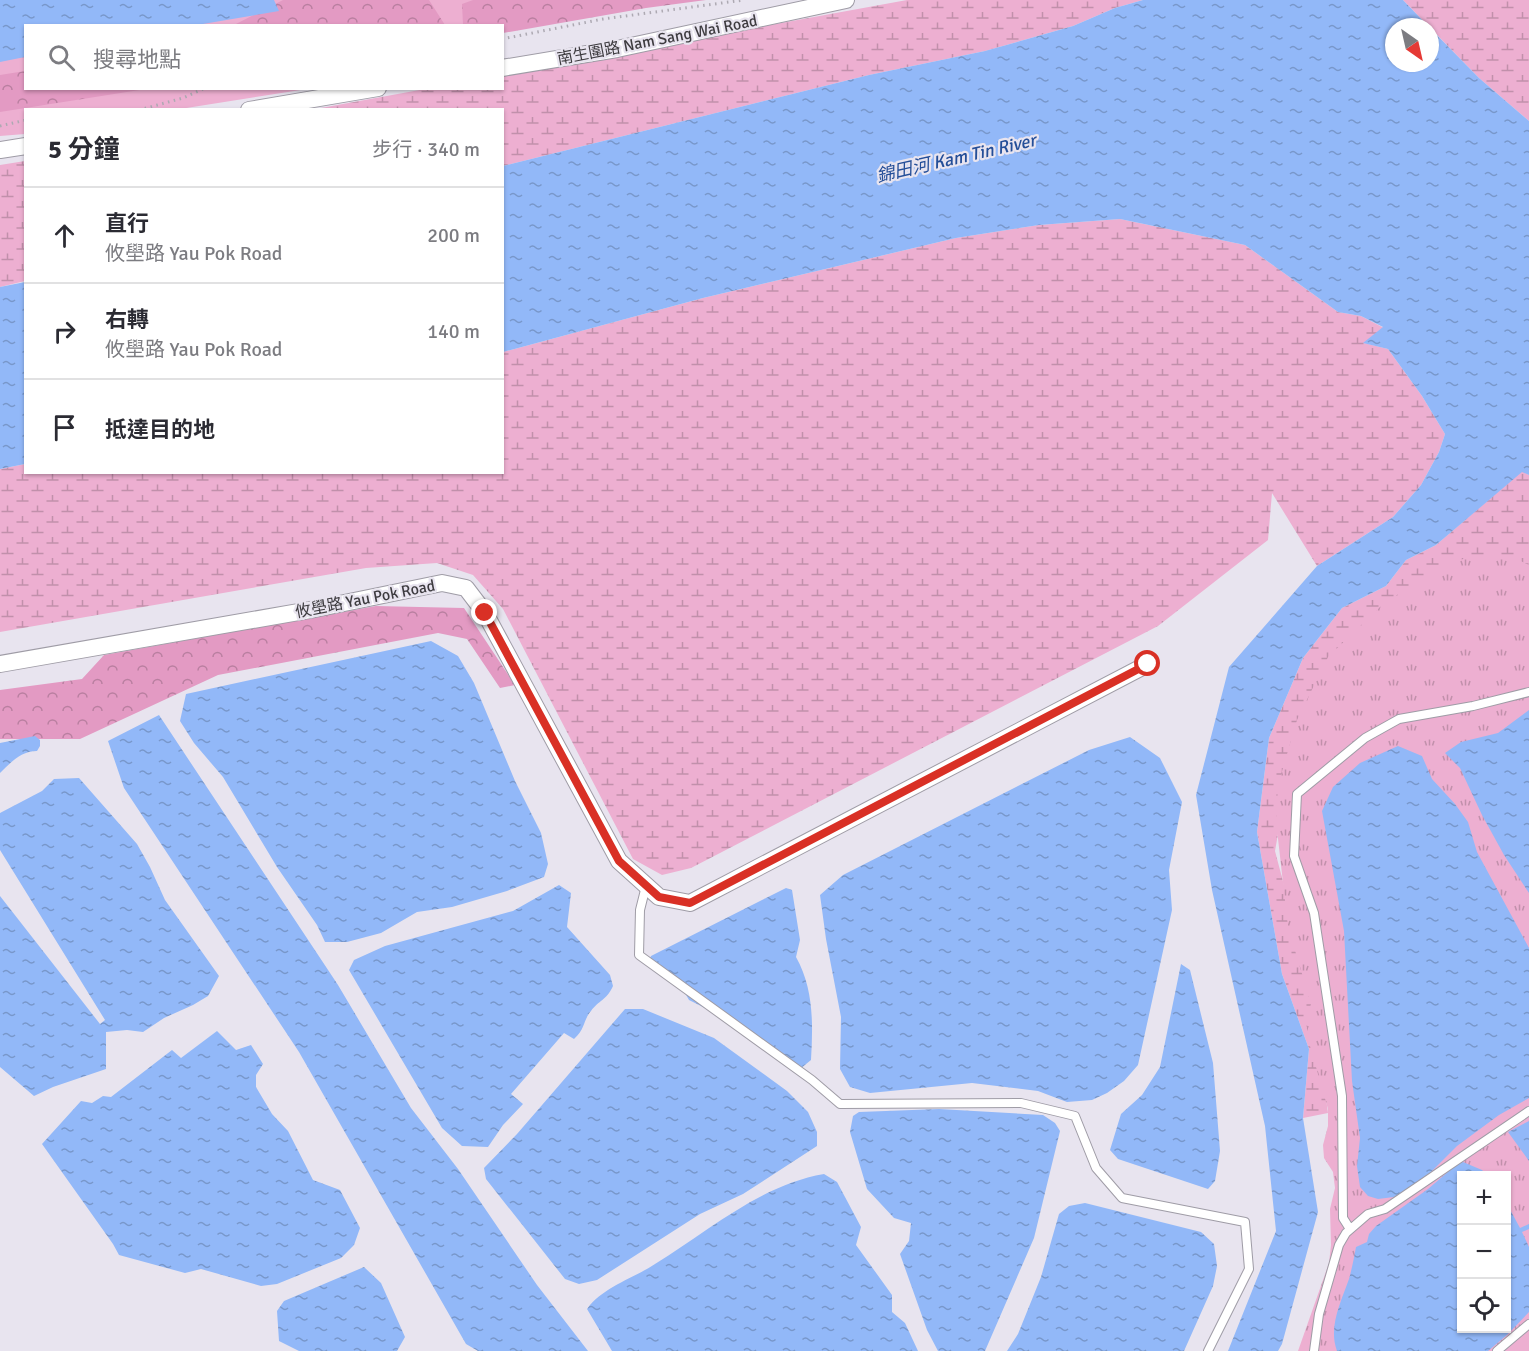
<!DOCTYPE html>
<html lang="zh-TW">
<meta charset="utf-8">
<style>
body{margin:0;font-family:Signika,"Noto Sans TC",sans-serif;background:#f7f7f7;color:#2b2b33}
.controls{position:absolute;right:18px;bottom:18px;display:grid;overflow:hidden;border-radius:0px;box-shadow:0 2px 4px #0004}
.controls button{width:54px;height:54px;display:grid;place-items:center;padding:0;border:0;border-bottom:2px solid #e1e1e2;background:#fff;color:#2b2b33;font:30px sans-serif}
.compass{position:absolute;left:1385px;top:18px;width:54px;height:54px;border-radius:50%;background:#fff;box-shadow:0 2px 4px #0004;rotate:146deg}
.stop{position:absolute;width:18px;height:18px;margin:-14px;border:4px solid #d93025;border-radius:50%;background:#fff}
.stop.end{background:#d93025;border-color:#fff;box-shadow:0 2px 6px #0008}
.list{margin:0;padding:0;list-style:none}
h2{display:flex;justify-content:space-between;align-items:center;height:78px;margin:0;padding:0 24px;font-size:26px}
h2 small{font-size:20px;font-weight:400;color:#7c7c81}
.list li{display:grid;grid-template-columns:39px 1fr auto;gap:18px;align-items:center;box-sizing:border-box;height:96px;padding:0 24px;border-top:2px solid #e1e1e2}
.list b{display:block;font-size:22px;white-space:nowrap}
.list p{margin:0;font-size:20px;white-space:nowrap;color:#7c7c81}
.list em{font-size:20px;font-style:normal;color:#7c7c81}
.icon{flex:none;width:33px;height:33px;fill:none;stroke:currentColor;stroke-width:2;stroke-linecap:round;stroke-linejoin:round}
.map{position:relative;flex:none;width:1529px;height:1351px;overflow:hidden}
.search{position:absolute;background:#fff;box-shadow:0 2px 4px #0004;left:24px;top:24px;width:480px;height:66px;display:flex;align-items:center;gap:15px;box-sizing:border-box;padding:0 21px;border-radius:0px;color:#7c7c81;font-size:22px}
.panel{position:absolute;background:#fff;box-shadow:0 2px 4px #0004;left:24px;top:108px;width:480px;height:366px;border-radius:0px}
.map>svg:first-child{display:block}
.grass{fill:#edafd1}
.forest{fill:url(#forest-crowns)}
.wetland{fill:url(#wetland-marsh)}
.park{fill:url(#park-tufts);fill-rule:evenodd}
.water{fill:url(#water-ripples)}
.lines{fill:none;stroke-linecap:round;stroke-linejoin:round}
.service-casing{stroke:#9f9ca6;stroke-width:10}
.minor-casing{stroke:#9f9ca6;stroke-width:18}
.path{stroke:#ada9b2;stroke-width:3;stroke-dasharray:1.5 4.5;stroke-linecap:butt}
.service{stroke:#fff;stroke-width:8}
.minor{stroke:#fff;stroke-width:16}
.route{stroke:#d93025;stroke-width:8}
.labels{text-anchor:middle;stroke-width:4.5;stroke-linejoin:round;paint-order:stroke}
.street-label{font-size:16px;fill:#3d3b3f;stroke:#e8e4ef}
.water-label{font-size:18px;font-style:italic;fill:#244e98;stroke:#e8e4ef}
</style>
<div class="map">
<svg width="1529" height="1351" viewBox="0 0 1529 1351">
<defs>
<pattern id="forest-crowns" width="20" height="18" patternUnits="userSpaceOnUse" patternTransform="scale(1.5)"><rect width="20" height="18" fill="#e39ac3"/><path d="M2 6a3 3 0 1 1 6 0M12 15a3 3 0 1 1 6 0" fill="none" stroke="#b97fa0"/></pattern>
<pattern id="wetland-marsh" width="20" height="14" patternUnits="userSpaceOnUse" patternTransform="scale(1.5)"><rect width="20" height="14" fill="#edafd1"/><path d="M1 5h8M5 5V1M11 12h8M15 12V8" fill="none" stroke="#c190ab"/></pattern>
<pattern id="park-tufts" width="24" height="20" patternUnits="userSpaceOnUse" patternTransform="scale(1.5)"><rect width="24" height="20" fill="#edafd1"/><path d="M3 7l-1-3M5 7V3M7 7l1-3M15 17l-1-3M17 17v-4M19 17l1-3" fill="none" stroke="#c190ab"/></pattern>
<pattern id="water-ripples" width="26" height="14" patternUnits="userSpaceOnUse" patternTransform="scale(1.5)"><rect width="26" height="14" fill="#92b8f8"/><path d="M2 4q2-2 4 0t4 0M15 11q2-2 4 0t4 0" fill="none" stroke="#7897ca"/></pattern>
</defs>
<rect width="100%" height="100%" fill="#e8e4ef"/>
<path class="grass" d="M0,0H516L488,25L26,26V88L307,89L180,109L26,110L25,134L0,136Z"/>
<path class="forest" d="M283,0H429L445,25L232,26Z
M473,0H706L646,8L503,33L502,26L463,25L462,4Z
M25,71L26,88L146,89L0,112V75Z
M376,606L464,608L515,685L500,688L467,639L438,633L218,675L80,739H0V690L82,679L104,655Z"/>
<path class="wetland" d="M907,0H1143L1115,8L1073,26L985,51L869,75L503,166L502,110H310L425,89L502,88L503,74Z
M1403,0H1529V121L1479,78Z
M25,161V281L0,287V165Z
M1120,219L1245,245L1338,312L1361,316L1384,328L1364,343L1388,349L1422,396L1445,434L1439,452L1421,485L1393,517L1317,566L1272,493L1268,540L1158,626L691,868L662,875L633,859L503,609L473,575L437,563L366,568L0,632V469L25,464L26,472H502L503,352L703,298L956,238L1039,225Z
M1522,471L1529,475V685L1287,783L1275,851L1311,988L1328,1113L1303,1118L1309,1049L1282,974L1257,832L1269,738L1303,658L1342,608L1386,586L1406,560L1436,545Z"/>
<path class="park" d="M1473,555L1514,558L1529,565V1351H1298L1329,1263L1331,1245L1330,1209L1335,1188L1333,1172L1324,1158L1323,1145L1328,1126V1109L1308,1039L1306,1020L1311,1004L1288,927L1276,821L1278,785L1297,720L1328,657L1380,607L1428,573ZM1462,1176H1506V1328H1462Z"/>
<path class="water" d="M0,0H274L279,11L197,25L26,26L25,57L0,62Z
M1143,0H1403L1429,27H1394V63H1430V28L1479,78L1529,121V475L1522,472L1436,545L1406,560L1386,586L1342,608L1303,658L1269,738L1257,832L1282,974L1309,1049L1303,1118L1318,1212L1282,1344L1278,1351H1228L1276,1231L1265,1126L1212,890L1196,795L1229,667L1317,566L1393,517L1421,485L1439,452L1445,434L1422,396L1388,349L1363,343L1383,327L1361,316L1338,312L1245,245L1120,219L1039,225L956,238L703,298L503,352V166L869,75L985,51L1073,26L1115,8Z
M25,282V464L0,469V287Z
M431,641L458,656L474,683L515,781L541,833L548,864L544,877L507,891L452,907L417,912L381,933L347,942H325L317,925L277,867L223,777L194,743L180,721L186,694Z
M1529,710V893L1504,855L1482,815L1460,768L1445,753L1461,742L1498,733Z
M159,715L338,985L411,1108L458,1169L537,1285L588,1351H478L466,1344L299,1052L124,788L108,741Z
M35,736L40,740V746L37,751C21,751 10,763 0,773V743Z
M1130,737L1160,758L1182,802L1169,870L1172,910L1138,1065L1124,1081L1107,1093L1092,1100L1067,1102L1038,1091L972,1083L870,1093L850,1087L840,1069L841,1017L826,939L820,895L843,875L1089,750Z
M1398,746L1422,756L1432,779L1455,804L1468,822L1477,852L1529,948V1098L1499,1115L1457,1146L1421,1182L1394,1197L1378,1199L1368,1196L1360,1187L1357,1166L1360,1138L1352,1081L1344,931L1322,811L1333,787L1360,763Z
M79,778L137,844L150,867L165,900L219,976L208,996L193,1005L164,1018L143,1032L127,1030L106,1032V1069L53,1087L34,1096L0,1067V896L100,1024L105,1020L0,850V813L42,791L54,779Z
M559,885L571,893L567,927L610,975L613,986C606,1001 599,1000 591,1011C583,1020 586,1028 574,1039L564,1033L511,1094L523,1104L503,1125L488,1147L462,1146L442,1128L349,970L354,960L385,946L513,911Z
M786,888L792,890L800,940L796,957C814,989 813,1025 811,1060L800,1069L707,1009L689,1000L685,993L649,961L651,956Z
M1181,964L1190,970L1213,1063L1220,1151L1215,1181L1208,1189L1118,1159L1110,1150L1121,1114L1142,1095L1160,1067Z
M625,1009H643L714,1038L787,1091L808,1112L817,1132V1146L743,1194L700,1214L597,1280L579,1284L565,1279L486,1179L484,1168L517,1134Z
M217,1031L236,1050L251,1045L263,1064L256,1075V1087L272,1114L288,1131L313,1180L340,1190L360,1228L354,1245L341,1258L277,1284L261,1286L201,1269L185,1273L119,1255L113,1244L42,1144L81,1101L92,1103L103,1096L111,1097L172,1050L181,1058Z
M939,1109L1043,1115L1055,1123L1060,1131L1034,1238L985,1351H938L927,1330L900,1254L909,1241L911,1223L894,1218L867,1189L850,1132L853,1116L859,1112Z
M1529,1121V1161L1508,1132Z
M1463,1162L1482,1170L1487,1175L1462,1176V1328H1506L1507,1204L1520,1228L1529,1224V1229L1522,1232L1529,1247V1312L1507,1335L1488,1351H1337C1328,1327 1341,1302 1349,1279C1352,1268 1354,1258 1356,1247L1367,1242L1369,1234L1376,1226L1428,1189L1456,1165Z
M824,1174L837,1182L861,1227L856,1245L892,1295V1312L905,1323L918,1351H612L587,1309C603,1287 632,1279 655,1264C709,1231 760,1185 824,1174Z
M1085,1203L1201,1232L1214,1244L1217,1266L1213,1286L1184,1351H1007L1018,1334L1041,1277L1059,1214L1069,1206Z
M364,1267L381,1283L405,1337L397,1351H299L279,1341L277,1311L284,1301Z"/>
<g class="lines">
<g class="service-casing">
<path id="service" d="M646,886L640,910L639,955L812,1080L840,1104L1021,1103L1075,1116L1096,1168L1122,1198L1245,1222L1249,1269L1208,1351
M1350,1229L1343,1218L1342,1096L1314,913L1294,856L1297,794L1365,738L1399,719L1473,706L1529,692
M1314,1351L1319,1314L1339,1245L1346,1233L1368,1214L1385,1209L1529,1111
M1497,1351L1529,1324"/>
</g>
<g class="minor-casing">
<path id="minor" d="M502,68L617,49L846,0
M249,110L378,88
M0,150L26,146
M0,664L310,610L442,583L466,588L485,613L619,861L659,897L690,903L1148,664"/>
</g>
<path class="path" d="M502,39L603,19L744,0
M139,110L183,98L205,88
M0,126L26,120"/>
<use href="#service" class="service"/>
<use href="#minor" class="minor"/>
</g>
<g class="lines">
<path class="route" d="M485,613L619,861L659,897L690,903L1148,664"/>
</g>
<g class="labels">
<g class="street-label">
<text transform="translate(657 39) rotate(-11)" y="6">南生圍路 Nam Sang Wai Road</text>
<text transform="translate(365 598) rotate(-11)" y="6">攸壆路 Yau Pok Road</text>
</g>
<g class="water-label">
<text transform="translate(956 158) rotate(-13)" y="6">錦田河 Kam Tin River</text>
</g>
</g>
</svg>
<div class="controls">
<button>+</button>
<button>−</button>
<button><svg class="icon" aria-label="locate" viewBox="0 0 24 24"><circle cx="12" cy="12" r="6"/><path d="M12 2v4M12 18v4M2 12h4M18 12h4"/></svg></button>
</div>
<svg class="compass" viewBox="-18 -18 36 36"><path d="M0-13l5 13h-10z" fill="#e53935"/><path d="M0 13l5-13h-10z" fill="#7c7c81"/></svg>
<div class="stop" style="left:1148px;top:664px"></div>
<div class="stop end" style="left:485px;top:613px"></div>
<div class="search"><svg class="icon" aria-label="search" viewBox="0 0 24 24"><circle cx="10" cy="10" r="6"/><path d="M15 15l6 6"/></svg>搜尋地點</div>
<section class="panel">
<h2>5 分鐘<small>步行 · 340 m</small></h2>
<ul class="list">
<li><svg class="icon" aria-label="ahead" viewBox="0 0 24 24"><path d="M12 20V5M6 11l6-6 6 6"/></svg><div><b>直行</b><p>攸壆路 Yau Pok Road</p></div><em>200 m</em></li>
<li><svg class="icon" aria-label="right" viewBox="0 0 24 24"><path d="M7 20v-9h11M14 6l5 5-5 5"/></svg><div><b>右轉</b><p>攸壆路 Yau Pok Road</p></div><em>140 m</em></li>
<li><svg class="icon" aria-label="arrive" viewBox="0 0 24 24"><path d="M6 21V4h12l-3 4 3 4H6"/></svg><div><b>抵達目的地</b></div></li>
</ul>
</section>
</div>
